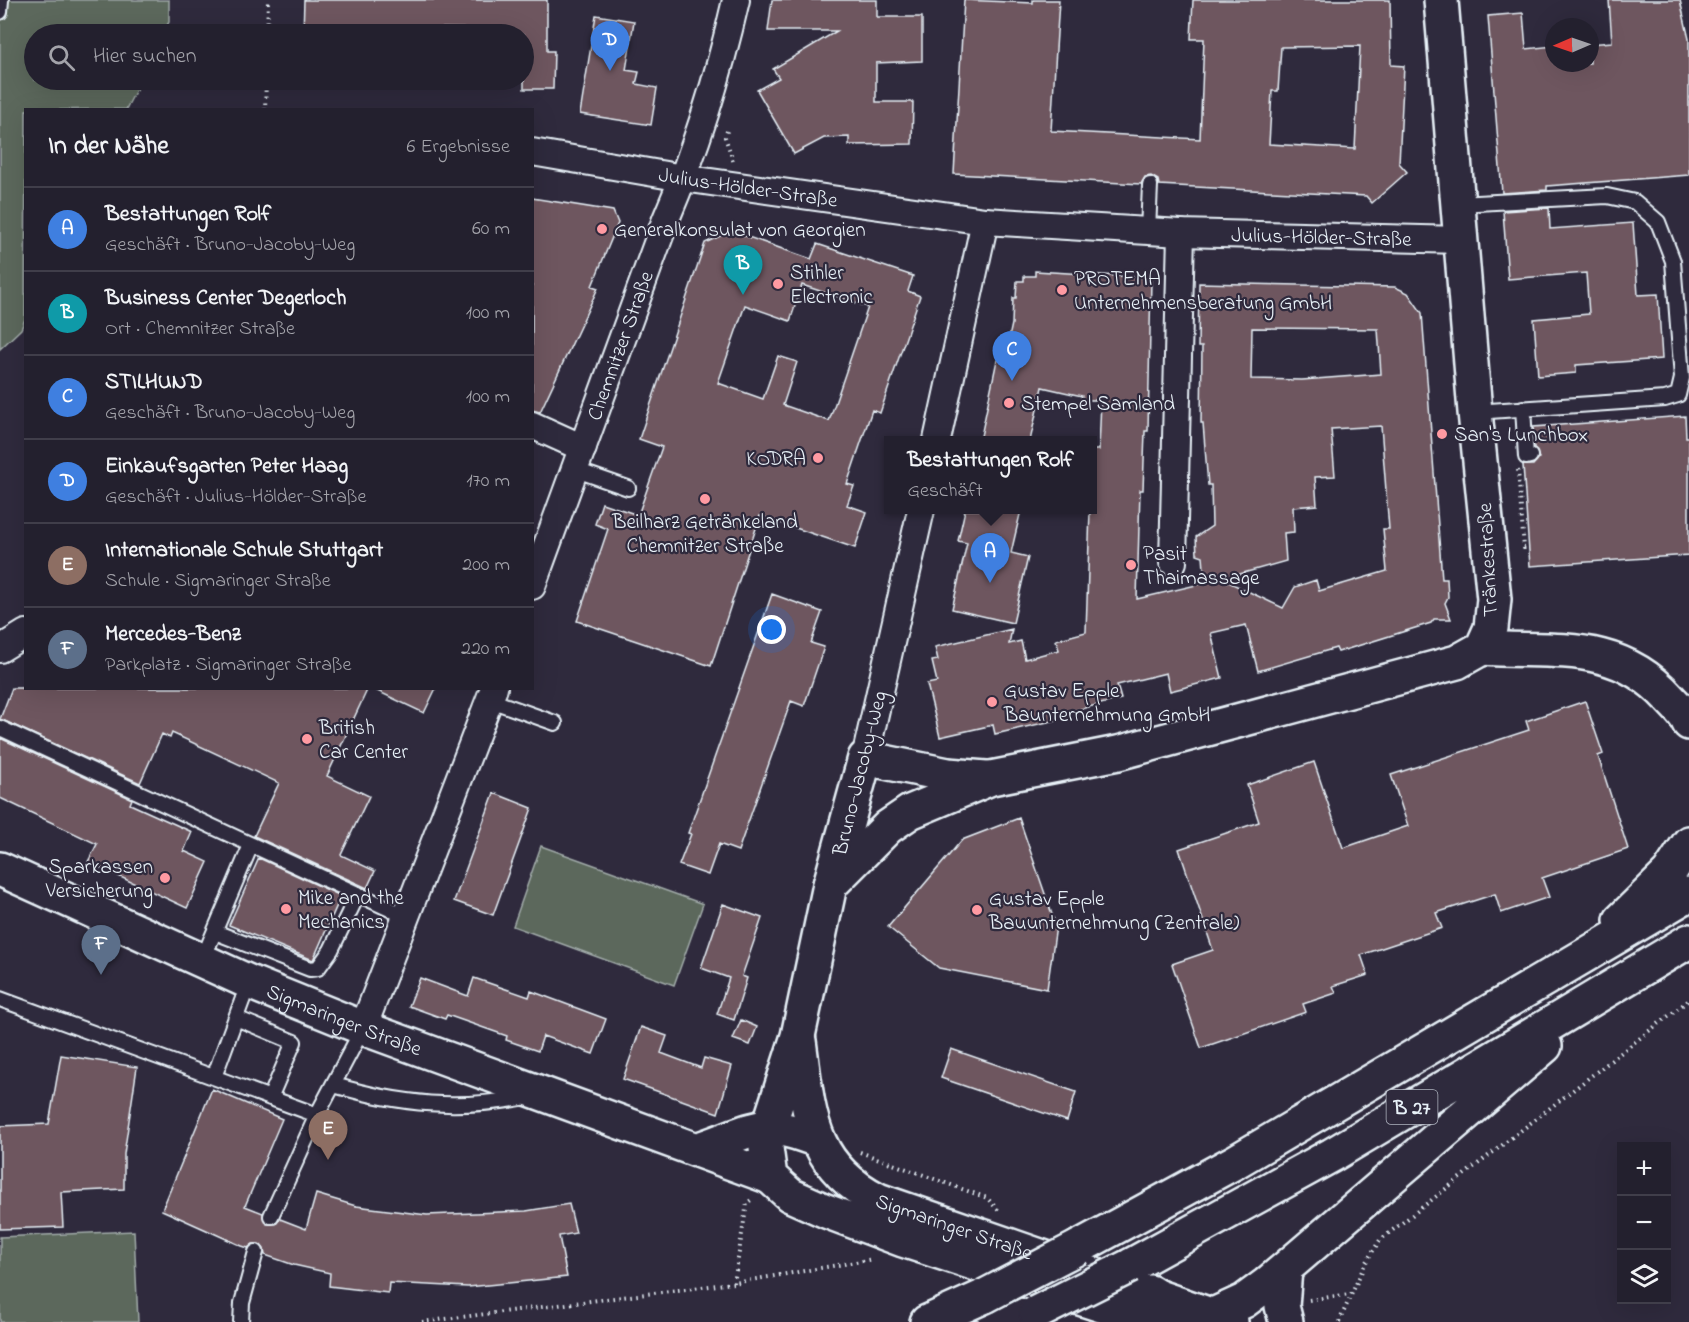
<!DOCTYPE html>
<html lang="de">
<meta charset="utf-8">
<style>
body{margin:0;font-family:"Indie Flower",sans-serif;background:#2f2d3a;color:#f1f3f6}
.controls{position:absolute;right:18px;bottom:18px;display:grid;overflow:hidden;border-radius:0px;box-shadow:0 6px 24px #0002}
.controls button{width:54px;height:54px;display:grid;place-items:center;padding:0;border:0;border-bottom:2px solid #403e4a;background:#23202e;color:#f1f3f6;font:30px sans-serif}
.compass{position:absolute;left:1545px;top:18px;width:54px;height:54px;border-radius:50%;background:#23202e;box-shadow:0 6px 24px #0002;rotate:268deg}
.you{position:absolute;left:772px;top:630px;width:21px;height:21px;margin:-15px;border:4px solid #fff;border-radius:50%;background:#1a73e8;box-shadow:0 0 0 9px #1a73e833}
.badge{display:grid;place-items:center;width:39px;height:39px;border-radius:50%;background:#8c9099;color:#fff;font-size:20px;font-weight:700}
.pin{position:absolute;translate:-50% -50px;filter:drop-shadow(0 2px 3px #0008)}
.pin::after{content:'';position:absolute;top:32px;width:21px;height:18px;background:inherit;clip-path:polygon(0 0,100% 0,50% 100%)}
.popup{position:absolute;left:884px;top:436px;width:213px;height:78px;box-sizing:border-box;display:grid;place-content:center;border-radius:0px;background:#23202e;filter:drop-shadow(0 2px 4px #0005);font-size:20px;white-space:nowrap;color:#a3a3aa}
.popup b{font-size:22px;color:#f1f3f6}
.popup::after{content:'';position:absolute;left:50%;top:100%;margin-left:-12px;border:12px solid transparent;border-top-color:#23202e}
.list{margin:0;padding:0;list-style:none}
h2{display:flex;justify-content:space-between;align-items:center;height:78px;margin:0;padding:0 24px;font-size:26px}
h2 small{font-size:20px;font-weight:400;color:#a3a3aa}
.list li{display:grid;grid-template-columns:39px 1fr auto;gap:18px;align-items:center;box-sizing:border-box;height:84px;padding:0 24px;border-top:2px solid #403e4a}
.list b{display:block;font-size:22px;white-space:nowrap}
.list p{margin:0;font-size:20px;white-space:nowrap;color:#a3a3aa}
.list em{font-size:20px;font-style:normal;color:#a3a3aa}
.icon{flex:none;width:33px;height:33px;fill:none;stroke:currentColor;stroke-width:2;stroke-linecap:round;stroke-linejoin:round}
.map{position:relative;flex:none;width:1689px;height:1322px;overflow:hidden}
.search{position:absolute;background:#23202e;box-shadow:0 6px 24px #0002;left:24px;top:24px;width:510px;height:66px;display:flex;align-items:center;gap:15px;box-sizing:border-box;padding:0 21px;border-radius:33px;color:#a3a3aa;font-size:22px}
.panel{position:absolute;background:#23202e;box-shadow:0 6px 24px #0002;left:24px;top:108px;width:510px;height:582px;border-radius:0px}
.map>svg:first-child{display:block}
.green{fill:#5b675b;stroke:#a2acaa;stroke-width:1.5}
.building{fill:#6e575f;stroke:#e8f1f8;stroke-width:1.5;fill-rule:evenodd}
.lines{fill:none;stroke-linecap:round;stroke-linejoin:round}
.service-casing{stroke:#e8f1f8;stroke-width:18}
.minor-casing{stroke:#e8f1f8;stroke-width:30}
.tertiary-casing{stroke:#e8f1f8;stroke-width:38}
.secondary-casing{stroke:#e8f1f8;stroke-width:38}
.trunk-casing{stroke:#e8f1f8;stroke-width:38}
.path{stroke:#e8f1f8;stroke-width:4;stroke-dasharray:1.5 4.5;stroke-linecap:butt}
.service{stroke:#2f2a3d;stroke-width:14}
.minor{stroke:#2f2a3d;stroke-width:26}
.tertiary{stroke:#2f2a3d;stroke-width:33}
.secondary{stroke:#2f2a3d;stroke-width:33}
.trunk{stroke:#2f2a3d;stroke-width:33}
.trunk-bridge-casing{stroke:#e8f1f8;stroke-width:38;stroke-linecap:butt}
.trunk-bridge{stroke:#2f2a3d;stroke-width:33}
.poi-dot{fill:#ff9aa2;stroke:#2f2a3d;stroke-width:2}
.labels{text-anchor:middle;stroke-width:4.5;stroke-linejoin:round;paint-order:stroke}
.shield{fill:#2f2a3d;stroke:#b0b5c0;stroke-width:1.5}
.shield-label{font-size:20px;font-weight:bold;fill:#e8f1f8}
.street-label{font-size:21px;fill:#e8f1f8;stroke:#2f2a3d}
.poi-label{font-size:21px;fill:#e8f1f8;stroke:#2f2a3d;text-anchor:start}
</style>
<div class="map">
<svg width="1689" height="1322" viewBox="0 0 1689 1322">
<rect width="100%" height="100%" fill="#2f2a3d"/>
<filter id="ink" filterUnits="userSpaceOnUse"><feTurbulence type="fractalNoise" baseFrequency=".0167" numOctaves="2"/><feDisplacementMap in="SourceGraphic" scale="12" xChannelSelector="R" yChannelSelector="G"/><feConvolveMatrix kernelMatrix="1 2 1 2 8 2 1 2 1" color-interpolation-filters="sRGB"/></filter>
<g filter="url(#ink)">
<path class="green" d="M0,0H169V22L162,34H34V80H141L126,109L26,110L25,319L21,329L0,349Z
M541,846L703,904L674,985L513,926Z
M134,1231L138,1322H0V1237Z"/>
<path class="building" d="M304,0H547V51H554L553,89H524V34H497V29L431,28V34H303Z
M772,0H877V17H922V61L876,63V102H913L912,144L849,145V137L824,138L794,154L757,90L779,78L773,69L837,31H768Z
M964,0L1033,3V0H1059L1051,131L1200,139L1204,39H1191L1193,0H1390L1391,65L1404,66L1399,163L1407,172L1372,203L1366,196L1159,185L1158,180L1151,176L1145,177L1141,184L954,174ZM1360,46L1355,149L1269,144L1272,91H1278L1281,47Z
M1609,0H1680L1689,39V175L1547,186V190L1502,193L1488,16L1523,13L1526,49L1554,46V63H1590V44L1612,42Z
M596,15L634,21L626,70L639,72L636,84L657,88L651,125L580,114Z
M532,198L613,211L618,223L592,286L598,288L540,412L532,410Z
M1549,208L1550,229L1633,223L1638,295L1658,294L1662,359L1576,365V373L1538,376L1534,319L1589,314L1586,273L1508,279L1503,211Z
M731,231L811,259L817,244L913,276L908,291L920,296L880,413L872,410L847,484L854,486L847,505L867,512L855,548L760,516L711,666L577,621L608,529L595,524L602,503L638,515L662,447L639,439L705,243ZM802,285L868,307L829,421L783,405L797,362L778,356L763,399L718,383L745,305L790,321Z
M1035,271L1151,278L1148,431H1145L1143,490H1140L1137,599L1205,583L1203,556L1197,554L1196,537L1212,526L1211,485H1208L1203,423H1201L1202,347H1198L1199,283L1395,287L1408,293L1422,313L1442,579H1447L1448,597L1445,603L1451,619H1434L1431,623L1338,652L1336,648L1258,671L1246,625L1211,633L1222,678L1170,691L1166,673L1117,685L1121,699L1056,715L1057,720L995,734L993,725L940,737L927,684L937,682L932,661L938,660L935,647L1012,629L1009,644L1021,641L1025,659L1059,650L1056,640L1086,632L1092,450H1099L1101,400H1081L1082,396L1042,387L1030,441H980L997,360L1004,361L1012,324L1013,298H1016L1017,281H1024V276H1035ZM1252,328L1378,329L1381,374L1302,380L1251,379ZM1381,426L1389,529H1383L1387,571L1319,591L1316,580L1295,587L1283,608L1222,579L1286,561L1284,533L1294,532L1293,507L1317,505L1315,477L1335,476L1331,429Z
M1685,416L1686,437H1689V555L1530,566L1523,465H1533L1539,458L1534,448L1533,427Z
M965,510H1021L1011,553L1028,557L1013,623L952,609L967,543L958,541Z
M772,594L822,612L811,643L824,647L804,706L791,701L738,851L719,844L708,875L679,865L691,834L688,833Z
M12,688H368L327,776L369,796L341,855L375,871L367,888L254,836L279,783L172,733L170,738L162,734L140,783L0,719Z
M371,688H436L424,713Z
M1585,701L1603,754L1598,756L1628,849L1542,878L1549,897L1501,913L1495,894L1436,913L1442,928L1361,955L1368,975L1333,986L1336,993L1303,1004L1306,1012L1201,1048L1172,964L1213,950L1179,849L1259,822L1247,785L1314,762L1343,848L1408,826L1391,775L1529,730L1526,721Z
M0,738L132,799L130,804L192,832L184,851L208,862L187,908L88,862L97,844L0,798Z
M494,793L532,808L493,915L454,901Z
M1019,818L1056,926L1047,989L939,968L888,927L962,840Z
M259,858L341,896L313,960L229,925Z
M723,904L762,918L742,976L747,978L734,1020L717,1014L729,978L701,968Z
M420,978L468,996L474,978L529,997L531,991L606,1019L593,1054L543,1036L538,1051L506,1040L507,1036L447,1015L445,1019L409,1006Z
M741,1020L757,1027L750,1045L733,1039Z
M641,1027L667,1036L661,1053L701,1068L704,1058L732,1066L718,1113L623,1079Z
M951,1049L1076,1092L1067,1121L941,1078Z
M61,1055L137,1067L124,1154V1189L61,1192L63,1227L0,1229V1126L49,1124Z
M212,1089L282,1119L245,1206L263,1213L267,1224H276L280,1219L306,1229L316,1194L356,1206L427,1215L526,1211L569,1204L576,1233L559,1236L567,1277L468,1287L389,1283L388,1293L329,1286L330,1273L294,1265L265,1255L264,1249L259,1244H253L248,1248L242,1246L162,1210Z"/>
<g class="lines">
<g class="service-casing">
<path id="service" d="M0,12L1,0
M1458,204L1607,196L1635,202L1658,222L1673,261L1682,378L1678,395L1665,399L1475,412
M1148,231L1150,185
M1523,408L1526,457L1530,456
M576,470L628,488
M490,700L555,723
M0,728L407,917
M215,932L310,969L318,968L331,950L358,894
M202,961L251,845
M0,999L317,1115
M236,1018L294,1042L270,1098
M214,1077L249,982
M334,1085C402,1105 458,1110 527,1097
M271,1216L317,1115L363,1028
M241,1322L242,1303L256,1252"/>
</g>
<g class="minor-casing">
<g id="minor">
<path id="s1" d="M532,152L683,178L985,221L1181,233L1461,240"/>
<path d="M532,425L583,448"/>
<path d="M937,440L985,221"/>
<path d="M1173,562L1181,233"/>
<path id="s2" d="M532,586L666,219C696,149 719,75 736,0"/>
<path d="M0,649L26,633"/>
<path d="M865,758L921,510"/>
<path d="M363,1028L494,688"/>
</g>
</g>
<g class="tertiary-casing">
<g id="tertiary">
<path id="s3" d="M0,869L249,982L363,1028L770,1177"/>
<path d="M699,1149C756,1130 757,1117 817,1140"/>
</g>
</g>
<g class="secondary-casing">
<g id="secondary">
<path d="M986,778L948,775L865,758L830,885L798,1036L769,1126L766,1148L770,1177L790,1195L826,1211L903,1240L1153,1322"/>
<path d="M830,885L888,827L910,812L991,778L1118,753L1457,662L1482,648L1491,628L1494,599L1475,412L1441,0"/>
<path id="s4" d="M799,1041C809,1111 808,1164 878,1200L1231,1322"/>
</g>
</g>
<g class="trunk-casing">
<path id="trunk" d="M1482,648C1552,653 1616,639 1669,698C1675,705 1685,713 1689,723
M1621,920L1669,873L1689,843
M1079,1247L1235,1162L1689,894
M1130,1266L1332,1155L1689,941
M1285,1270L1282,1306L1286,1322
M1150,1292L1170,1305L1177,1322
M927,1322L985,1296
M1198,1322L1244,1301L1267,1284L1545,1046"/>
</g>
<path class="path" d="M267,34L268,0
M265,110L266,80
M727,131L725,137L734,163
M1518,470L1524,548L1529,547
M860,1152L987,1198L1000,1212
M734,1283L747,1203L751,1200
M1309,1300L1350,1294
M422,1322L734,1283L873,1259
M1339,1322L1366,1262L1380,1240L1689,1000"/>
<use href="#service" class="service"/>
<use href="#minor" class="minor"/>
<use href="#tertiary" class="tertiary"/>
<use href="#secondary" class="secondary"/>
<use href="#trunk" class="trunk"/>
<g class="trunk-bridge-casing">
<path id="trunk-bridge" d="M985,1296L1079,1247
M1036,1313L1130,1266"/>
</g>
<use href="#trunk-bridge" class="trunk-bridge"/>
</g>
</g>
<g class="poi-dot">
<circle cx="602" cy="229" r="6"/>
<circle cx="778" cy="284" r="6"/>
<circle cx="1062" cy="290" r="6"/>
<circle cx="1009" cy="403" r="6"/>
<circle cx="1442" cy="434" r="6"/>
<circle cx="818" cy="458" r="6"/>
<circle cx="705" cy="499" r="6"/>
<circle cx="1131" cy="565" r="6"/>
<circle cx="992" cy="702" r="6"/>
<circle cx="307" cy="739" r="6"/>
<circle cx="165" cy="878" r="6"/>
<circle cx="286" cy="909" r="6"/>
<circle cx="977" cy="910" r="6"/>
</g>
<g class="labels">
<rect class="shield" x="1386.5" y="1090" width="51" height="34" rx="4.5"/>
<g class="shield-label">
<text x="1412" y="1114">B 27</text>
</g>
<g class="street-label">
<text dy="7" stroke="none"><textPath href="#s1" startOffset="219">Julius-Hölder-Straße</textPath></text>
<text dy="7" stroke="none"><textPath href="#s1" startOffset="795">Julius-Hölder-Straße</textPath></text>
<text dy="7" stroke="none"><textPath href="#s2" startOffset="256">Chemnitzer Straße</textPath></text>
<text transform="translate(1487 560) rotate(-93)" y="7">Tränkestraße</text>
<text transform="translate(859 773) rotate(-76)" y="7">Bruno-Jacoby-Weg</text>
<text dy="7" stroke="none"><textPath href="#s3" startOffset="376">Sigmaringer Straße</textPath></text>
<text dy="7" stroke="none"><textPath href="#s4" startOffset="268">Sigmaringer Straße</textPath></text>
</g>
<g class="poi-label">
<text x="614" y="236">Generalkonsulat von Georgien</text>
<text x="790" y="279">Stihler<tspan x="790" dy="24">Electronic</tspan></text>
<text x="1074" y="285">PROTEMA<tspan x="1074" dy="24">Unternehmensberatung GmbH</tspan></text>
<text x="1021" y="410">Stempel Samland</text>
<text x="1454" y="441">San's Lunchbox</text>
<text x="806" y="465" text-anchor="end">KODRA</text>
<text x="705" y="528" text-anchor="middle">Beilharz Getränkeland<tspan x="705" dy="24">Chemnitzer Straße</tspan></text>
<text x="1143" y="560">Pasit<tspan x="1143" dy="24">Thaimassage</tspan></text>
<text x="1004" y="697">Gustav Epple<tspan x="1004" dy="24">Baunternehmung GmbH</tspan></text>
<text x="319" y="734">British<tspan x="319" dy="24">Car Center</tspan></text>
<text x="153" y="873" text-anchor="end">Sparkassen<tspan x="153" dy="24">Versicherung</tspan></text>
<text x="298" y="904">Mike and the<tspan x="298" dy="24">Mechanics</tspan></text>
<text x="989" y="905">Gustav Epple<tspan x="989" dy="24">Bauunternehmung (Zentrale)</tspan></text>
</g>
</g>
</svg>
<div class="controls">
<button>+</button>
<button>−</button>
<button><svg class="icon" aria-label="layers" viewBox="0 0 24 24"><path d="M12 4l9 5-9 5-9-5zM3 14l9 5 9-5"/></svg></button>
</div>
<svg class="compass" viewBox="-18 -18 36 36"><path d="M0-13l5 13h-10z" fill="#e53935"/><path d="M0 13l5-13h-10z" fill="#a3a3aa"/></svg>
<div class="you"></div>
<div class="pin badge" style="left:990px;top:583px;background:#3f7fe0">A</div>
<div class="popup"><b>Bestattungen Rolf</b>Geschäft</div>
<div class="pin badge" style="left:743px;top:295px;background:#0f9aa8">B</div>
<div class="pin badge" style="left:1012px;top:381px;background:#3f7fe0">C</div>
<div class="pin badge" style="left:610px;top:71px;background:#3f7fe0">D</div>
<div class="pin badge" style="left:328px;top:1160px;background:#8d6e63">E</div>
<div class="pin badge" style="left:101px;top:975px;background:#5c6f8a">F</div>
<div class="search"><svg class="icon" aria-label="search" viewBox="0 0 24 24"><circle cx="10" cy="10" r="6"/><path d="M15 15l6 6"/></svg>Hier suchen</div>
<section class="panel">
<h2>In der Nähe<small>6 Ergebnisse</small></h2>
<ul class="list">
<li><span class="badge" style="background:#3f7fe0">A</span><div><b>Bestattungen Rolf</b><p>Geschäft · Bruno-Jacoby-Weg</p></div><em>60 m</em></li>
<li><span class="badge" style="background:#0f9aa8">B</span><div><b>Business Center Degerloch</b><p>Ort · Chemnitzer Straße</p></div><em>100 m</em></li>
<li><span class="badge" style="background:#3f7fe0">C</span><div><b>STILHUND</b><p>Geschäft · Bruno-Jacoby-Weg</p></div><em>100 m</em></li>
<li><span class="badge" style="background:#3f7fe0">D</span><div><b>Einkaufsgarten Peter Haag</b><p>Geschäft · Julius-Hölder-Straße</p></div><em>170 m</em></li>
<li><span class="badge" style="background:#8d6e63">E</span><div><b>Internationale Schule Stuttgart</b><p>Schule · Sigmaringer Straße</p></div><em>200 m</em></li>
<li><span class="badge" style="background:#5c6f8a">F</span><div><b>Mercedes-Benz</b><p>Parkplatz · Sigmaringer Straße</p></div><em>220 m</em></li>
</ul>
</section>
</div>
